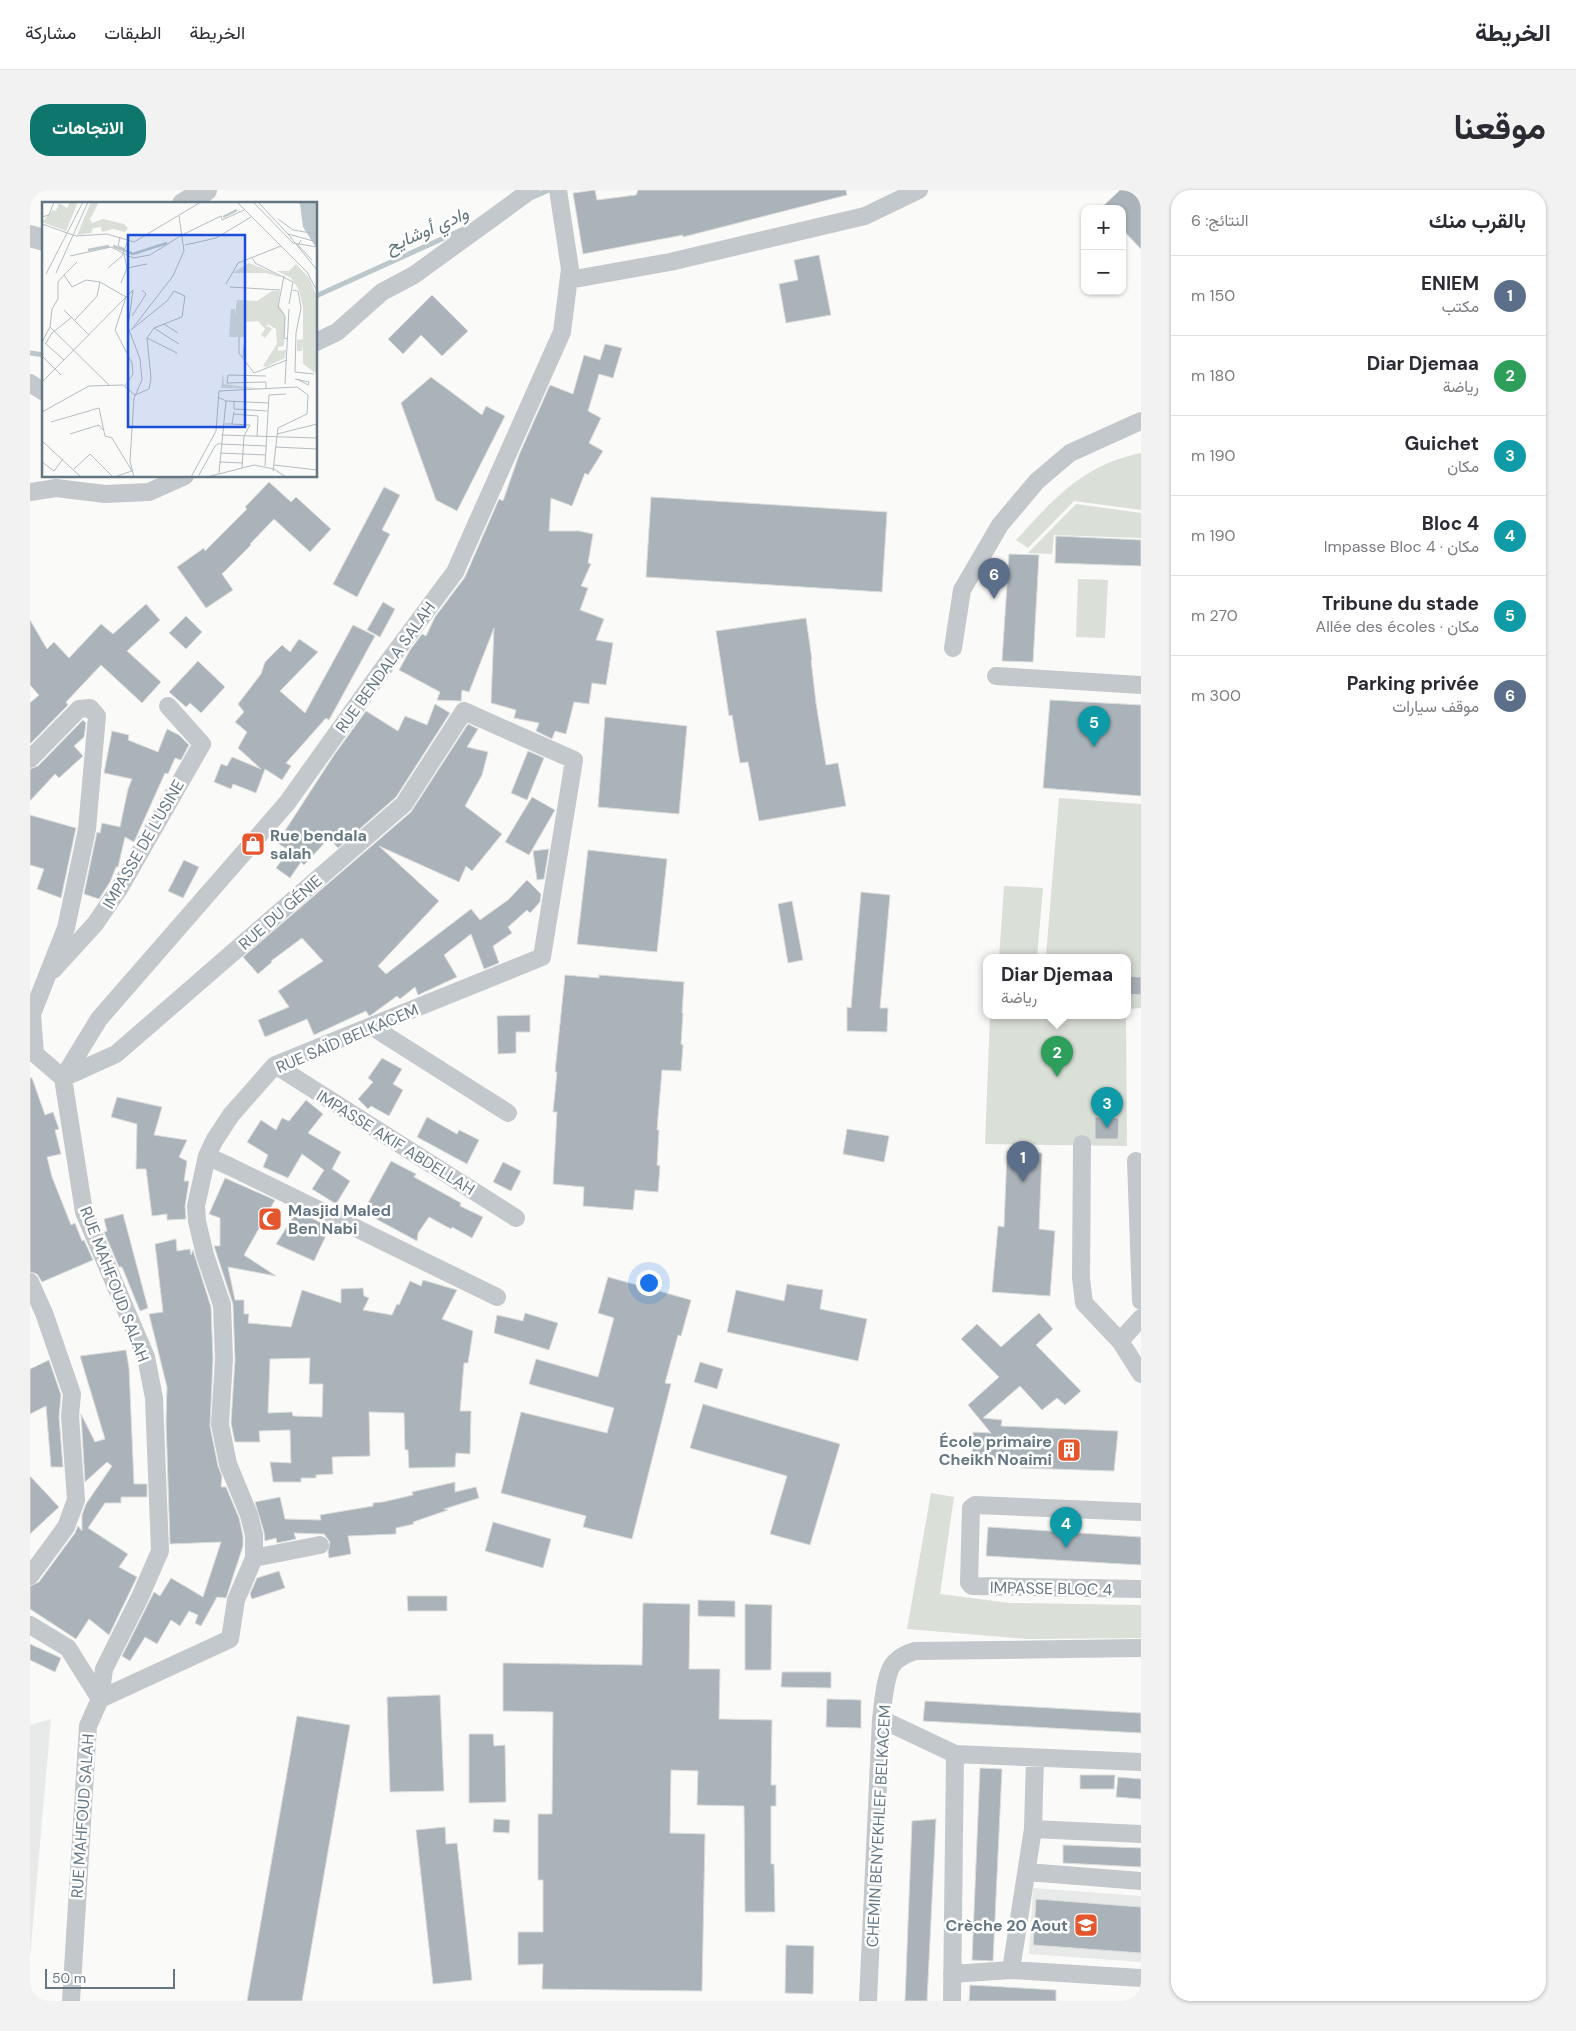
<!DOCTYPE html>
<html lang="ar">
<meta charset="utf-8">
<style>
body{margin:0;font-family:"DM Sans",Vazirmatn,sans-serif;background:#f2f2f3;color:#2b2b33;direction:rtl}
.controls{position:absolute;right:15px;top:15px;display:grid;overflow:hidden;border-radius:10px;box-shadow:0 1px 4px #0004}
.controls button{width:45px;height:45px;display:grid;place-items:center;padding:0;border:0;border-bottom:1px solid #e1e1e2;background:#fff;color:#2b2b33;font:25px sans-serif}
.scale{position:absolute;left:15px;bottom:12px;width:130px;box-sizing:border-box;padding-left:5px;border:2px solid #657683;border-top:0;font-size:14px;line-height:18px;white-space:nowrap;color:#657683;-webkit-text-stroke:4px #fff;paint-order:stroke}
.you{position:absolute;left:618px;top:1092px;width:18px;height:18px;margin:-12px;border:4px solid #fff;border-radius:50%;background:#1a73e8;box-shadow:0 0 0 8px #1a73e833}
.badge{display:grid;place-items:center;width:32px;height:32px;border-radius:50%;background:#0f766e;color:#fff;font-size:16px;font-weight:700}
.pin{position:absolute;translate:-50% -41px;filter:drop-shadow(0 1px 2px #0008)}
.pin::after{content:'';position:absolute;top:26px;width:18px;height:15px;background:inherit;clip-path:polygon(0 0,100% 0,50% 100%)}
.popup{position:absolute;left:953px;top:764px;width:148px;height:65px;box-sizing:border-box;display:grid;place-content:center;border-radius:10px;background:#fff;filter:drop-shadow(0 1px 4px #0005);font-size:16px;white-space:nowrap;color:#7c7c81}
.popup b{font-size:19px;color:#2b2b33}
.popup::after{content:'';position:absolute;left:50%;top:100%;margin-left:-10px;border:10px solid transparent;border-top-color:#fff}
.list{margin:0;padding:0;list-style:none}
h2{display:flex;justify-content:space-between;align-items:center;height:65px;margin:0;padding:0 20px;font-size:21px}
h2 small{font-size:16px;font-weight:400;color:#7c7c81}
.list li{display:grid;grid-template-columns:32px 1fr auto;gap:15px;align-items:center;box-sizing:border-box;height:80px;padding:0 20px;border-top:1px solid #e1e1e2}
.list b{display:block;font-size:19px;white-space:nowrap}
.list p{margin:0;font-size:16px;white-space:nowrap;color:#7c7c81}
.list em{font-size:16px;font-style:normal;color:#7c7c81}
.map{position:relative;flex:none;width:1111px;height:1811px;overflow:hidden;direction:ltr;border-radius:20px}
header{display:flex;align-items:center;gap:30px;box-sizing:border-box;height:70px;padding:0 25px;background:#fff;border-bottom:1px solid #e1e1e2}
header strong{font-size:24px}
nav{display:flex;gap:28px;margin-inline-start:auto;font-size:18px}
.intro{display:flex;align-items:center;justify-content:space-between;box-sizing:border-box;height:120px;padding:0 30px}
h1{margin:0;font-size:35px}
.button{padding:12px 22px;border-radius:20px;background:#0f766e;color:#fff;font-size:18px;font-weight:700}
main{display:flex;gap:30px;padding:0 30px}
aside{flex:1;background:#fff;border-radius:20px;box-shadow:0 1px 4px #0004}
.map>svg:first-child{display:block}
.built{fill:#e8e9e9}
.green{fill:#dadfd7}
.lines{fill:none;stroke-linecap:round;stroke-linejoin:round}
.stream{stroke:#bbc7cb;stroke-width:5}
.building{fill:#aab3b9;stroke:#dcdcda;fill-rule:evenodd}
.minor{stroke:#c3c8cc;stroke-width:18}
.tertiary{stroke:#c3c8cc;stroke-width:22}
.labels{text-anchor:middle;stroke-width:5;stroke-linejoin:round;paint-order:stroke}
.street-label{font-size:16px;fill:#657683;stroke:#fff}
.poi-label{font-size:16px;font-weight:bold;fill:#657683;stroke:#fff;text-anchor:start}
.water-label{font-size:18px;font-style:italic;fill:#60757c;stroke:#fff}
.inset-river{fill:none;stroke:#bbc7cb;stroke-width:2.5}
.inset-road{fill:none;stroke:#b5bdc2;stroke-width:1}
.view{fill:#1d4ed8;fill-opacity:0.15;stroke:#1d4ed8;stroke-width:2.5}
.inset-edge{fill:none;stroke:#657683;stroke-width:2.5}
</style>
<header>
<strong>الخريطة</strong>
<nav><a>الخريطة</a><a>الطبقات</a><a>مشاركة</a></nav>
</header>
<div class="intro"><h1>موقعنا</h1><a class="button">الاتجاهات</a></div>
<main>
<aside>
<h2>بالقرب منك<small>النتائج: 6</small></h2>
<ul class="list">
<li><span class="badge" style="background:#5c6f8a">1</span><div><b>ENIEM</b><p>مكتب</p></div><em>150 m</em></li>
<li><span class="badge" style="background:#2e9e5b">2</span><div><b>Diar Djemaa</b><p>رياضة</p></div><em>180 m</em></li>
<li><span class="badge" style="background:#0f9aa8">3</span><div><b>Guichet</b><p>مكان</p></div><em>190 m</em></li>
<li><span class="badge" style="background:#0f9aa8">4</span><div><b>Bloc 4</b><p>مكان · Impasse Bloc 4</p></div><em>190 m</em></li>
<li><span class="badge" style="background:#0f9aa8">5</span><div><b>Tribune du stade</b><p>مكان · Allée des écoles</p></div><em>270 m</em></li>
<li><span class="badge" style="background:#5c6f8a">6</span><div><b>Parking privée</b><p>موقف سيارات</p></div><em>300 m</em></li>
</ul>
</aside>
<div class="map">
<svg width="1111" height="1811" viewBox="0 0 1111 1811">
<rect width="100%" height="100%" fill="#fafaf8"/>
<path class="built" d="M21,1529L0,1768V1535Z
M1003,1698L1111,1706V1772L999,1764Z"/>
<path class="green" d="M1111,263V320L1044,311L998,358L986,350C1024,309 1052,275 1111,263Z
M1046,314L1111,323V348L1024,345L1022,364L998,363Z
M1048,389L1078,390L1075,448L1046,447Z
M1029,608L1111,614V818L1097,819V768H1013L1016,766Z
M974,696L1013,698L1007,768H969Z
M960,826H1096L1097,956L955,954Z
M901,1303L924,1307L910,1404L980,1413L1111,1415V1448L998,1449L877,1439Z"/>
<g class="lines">
<path class="stream" d="M503,7L519,0
M286,106L436,38
M0,163L14,165"/>
</g>
<path class="building" d="M565,0L567,10L606,5L608,0H816L817,5L653,47V45L553,64L543,3Z
M1090,0H1111V59L1092,39V19H1070Z
M789,65L801,125L756,133L749,94L768,90L764,70Z
M402,105L438,141L412,166L391,145L373,164L358,149Z
M575,154L592,158L583,188L569,184L558,221L571,228L559,253L573,261L558,285L555,283L542,316L521,308L519,341H549L563,344L558,373L561,374L551,396L558,398L550,420L574,429L566,450L583,453L576,495L562,493L559,514L544,512L536,544L525,541L522,549L506,541L509,533L484,528L486,520L461,513L464,438L439,502L432,500L431,511L407,510L410,502L369,480L380,460L392,444L396,446L405,427L435,387L469,309L473,311L489,265L520,195L543,204L554,165L570,170Z
M401,187L452,225L456,216L475,226L427,321L406,310L371,213Z
M239,292L261,312L266,307L301,339L280,362L244,329L220,354L221,355L192,384L203,400L176,418L147,377L174,358L175,361L217,319L215,317Z
M354,297L370,305L352,340L360,344L327,407L303,394Z
M621,307L857,322L852,402L616,387Z
M1026,346L1111,350V376L1025,373Z
M979,364L1009,365L1003,472L972,471Z
M353,412L365,419L350,447L337,440Z
M116,414L130,430L97,461L131,492L112,513L71,475L36,512L38,515L0,554V513L9,505L0,495V430L17,459L24,452L39,468L71,434L83,444Z
M156,426L172,442L156,459L139,443Z
M776,428L782,470H781L786,513L796,575L808,573L816,616L729,631L718,572L710,573L702,525L699,526L686,441Z
M323,435L345,446L299,530L296,528L256,573L261,576L252,590L235,579L226,603L203,594L201,599L184,592L191,574L197,576L202,567L231,579L208,558L217,542L205,532L214,522L208,514L231,484L235,472L252,455L260,462L269,449L288,462L250,501L275,523Z
M168,471L195,497L171,523L160,513L156,517L139,502Z
M1020,510L1111,515V606L1013,598Z
M405,514L420,523L366,607L308,658L299,648L274,675L271,672L260,688L246,678L259,660L247,653L304,565L336,521L368,541L375,526L397,535Z
M575,527L657,536L649,624L568,617Z
M53,530L56,533L54,547L44,556L53,566L29,588L25,584L0,611V579L8,576Z
M438,534L448,539L437,557L458,562L452,585L435,616L472,644L442,681L436,676L429,692L349,656L409,711L348,776L356,784L441,719L450,730L478,710L497,690L511,704L510,712L500,723L497,720L478,737L482,743L463,756L469,773L454,779L441,744L414,765L427,787L388,805L385,797L370,809L367,806L341,825L339,826L336,821L284,845L277,829L235,847L228,830L259,817L248,801L293,771L272,748L241,771L242,772L228,784L213,767L381,622Z
M137,539L149,545L159,555L151,570L145,568L138,584L135,583L104,652L95,647L88,677H86L80,692L69,709L54,704L67,642L70,643L72,633L90,637L98,599L102,589L74,583L82,541L99,545L98,550L128,562Z
M498,561L514,568L497,610L481,603Z
M502,607L525,620L499,665L475,652Z
M0,625L46,638L31,708L7,699L14,679L0,675Z
M519,659L514,689L507,690L503,661Z
M558,660L637,669L627,762L547,754Z
M154,670L169,677L153,708L138,701Z
M831,702L860,705L850,818H858L857,842L817,841V817L821,818Z
M762,711L773,770L758,773L748,714Z
M535,785L569,788V785L654,792L652,823H653L651,854L653,855L651,881L632,880L627,940H629L627,975L630,976L628,1002L605,1000L603,1020L553,1016L554,997L523,994L527,922H523L527,882H525Z
M1097,786L1111,787V805L1097,804Z
M500,825V842H486V863L468,864L467,826Z
M352,868L372,879L363,894L373,900L359,926L341,916L338,919L328,909L343,892L338,888Z
M0,888H2L15,925L23,922L29,939L25,940L31,964L17,967L22,987L41,1035L45,1033L52,1051L54,1050L63,1070L12,1092L7,1084L0,1082Z
M87,907L132,917L124,945L157,950L149,967L157,971L154,991H159L155,1016L156,1029L137,1030V1024L122,1026L116,979H106L107,934L81,927Z
M276,910L293,924L278,943L311,962L302,979L320,991L306,1014L282,999L294,980L272,964L258,988L233,977L238,965L217,952L231,930L246,940L252,928L259,931Z
M397,927L427,944L429,940L449,950L437,974L387,947Z
M1065,927L1089,928L1088,949H1065Z
M817,939L859,946L854,972L813,964Z
M977,961L1012,963L1009,1039L1025,1041L1020,1106L962,1102L968,1036L974,1037Z
M361,971L386,984L384,987L431,1013L430,1016L453,1027L442,1048L422,1037L421,1039L399,1027L388,1043L387,1051L333,1022Z
M473,972L491,981L481,1001L463,992Z
M195,988L245,1010L214,1065L246,1086L198,1077L205,1110H214V1124H219L218,1133L261,1137L272,1100L311,1113V1099L333,1098L334,1106L339,1108L333,1120L362,1125L367,1114L369,1115L380,1091L391,1096L393,1090L427,1100L412,1129L443,1141L438,1173H434L430,1221H441L440,1264L426,1263L425,1277L379,1278L378,1260H375L374,1223L339,1222L340,1266L302,1267L303,1284L286,1285V1288H271V1292H243L240,1272L261,1273L260,1240L229,1241L230,1252H205L201,1233L205,1170L203,1114L184,1056H190V1028L179,1024ZM280,1168L279,1194H293L292,1227L263,1226L262,1222L238,1223L240,1169Z
M267,1021L300,1037L284,1071L246,1054Z
M93,1024L118,1118L110,1121L92,1077H89L74,1042L77,1041L74,1029Z
M146,1049L147,1061L160,1059L161,1065L163,1060L181,1117L183,1169L180,1236L188,1276L192,1286L191,1297H196L209,1328L213,1346V1356L196,1408L187,1407L171,1436L165,1433L168,1425L159,1421L150,1436L141,1430L127,1454L115,1447L100,1471L92,1466L124,1402L130,1406L141,1388L173,1407L191,1352L140,1354L136,1231L137,1197L119,1124L133,1122L125,1054Z
M578,1087L661,1110L651,1146L648,1145L635,1193L641,1194L602,1349L553,1337L556,1326L471,1303L491,1222L577,1243L584,1218L499,1194L506,1169L568,1187L584,1128L568,1123Z
M757,1094L793,1100L790,1119L837,1129L828,1171L697,1142L706,1100L754,1111Z
M495,1123L528,1133L519,1160L464,1143L467,1125L493,1131Z
M1009,1123L1023,1139L1006,1155L1051,1201L1035,1215L1027,1208L1012,1220L990,1196L953,1228L972,1230L971,1236L1088,1241L1084,1281L991,1278V1270L942,1268L943,1242L961,1243L938,1215L969,1187L931,1149L947,1134L971,1157Z
M96,1160L99,1178L104,1294H117V1307H91V1313H75L58,1338L98,1364L89,1377L107,1387L79,1445L59,1429L46,1449L0,1419V1396L9,1392L45,1343L48,1336L52,1341V1325L56,1314L82,1276L77,1272L55,1292L51,1224L65,1252L75,1249L50,1166Z
M19,1170L31,1205L29,1227L33,1277H21L16,1216L0,1224V1179Z
M670,1172L693,1179L687,1199L664,1192Z
M673,1214L810,1254L780,1355L740,1344L757,1286L660,1258Z
M0,1286L29,1317L0,1344Z
M425,1292V1302L446,1297L449,1308L414,1319L418,1320L383,1332L384,1334L366,1338V1344L318,1346L321,1364L299,1368L298,1362L300,1352L294,1344L264,1343L266,1349L247,1353L246,1348L235,1351L234,1342L225,1312L250,1307L255,1329L291,1330L290,1325L343,1316V1313L353,1312L383,1305L382,1302Z
M463,1332L521,1349L513,1378L455,1361Z
M958,1337L1111,1347V1375L956,1366Z
M249,1381L255,1398L222,1409L220,1404L227,1388Z
M377,1406H417V1421H378Z
M668,1410L705,1411V1427L668,1426Z
M613,1413L660,1414L659,1479H690L689,1529L742,1530L741,1595H746V1616H741V1674H744L745,1722H715L714,1616L667,1615L668,1581L641,1580L640,1643L675,1644L672,1801L512,1799L513,1774L488,1775V1742H513V1690H508V1624H522L523,1522L473,1521V1473L612,1475Z
M715,1414L742,1415L741,1480H715Z
M0,1454L31,1468L25,1482L0,1470Z
M752,1482H801V1498L751,1497Z
M410,1505L414,1601L360,1602L357,1507Z
M797,1509L831,1510V1538L796,1537Z
M895,1511L1111,1523V1543L893,1531Z
M267,1526L320,1535L272,1811H217Z
M439,1544H463L464,1556L475,1555L476,1612L439,1613Z
M950,1578L972,1579L963,1771L942,1770Z
M1050,1585H1085L1084,1599H1050Z
M1088,1587L1111,1589V1609L1086,1607Z
M464,1629L480,1630L479,1643L463,1642Z
M906,1629L897,1811H875L882,1631Z
M415,1637L416,1654L427,1653L442,1790L403,1794L386,1640Z
M1033,1655L1111,1658V1677L1033,1673Z
M1006,1709L1111,1717V1763L1003,1755Z
M756,1755L784,1756L783,1804L755,1803Z
M940,1795L1026,1800V1811H939Z"/>
<g class="lines">
<path class="minor" d="M539,90L640,72L835,26L889,0
M286,152L307,142L352,102L384,85L501,0
M0,193L14,202
M0,302L26,298L75,304L119,302L155,286
M923,458L932,400L970,335L1007,291L1040,263L1111,231
M966,486L1111,495
M0,569L49,519L60,518L67,526L57,639L36,738L2,824L5,864L33,888L54,1022L116,1167L124,1208L130,1361L110,1407L74,1479L70,1509L58,1536L41,1811
M23,780L65,734L89,699L172,554L138,516
M341,836L478,923
M245,875L486,1028
M33,888L69,829L257,613L352,480L425,382L532,142L540,79L528,0
M1052,954L1051,1088L1054,1113L1090,1151L1111,1184
M177,966L201,977L467,1107
M1106,971L1111,1111
M0,1092L14,1123L42,1204L40,1226L46,1310L36,1337L0,1386
M1090,1151L1111,1128
M1111,1322L945,1315L941,1318L939,1393L942,1396L1111,1399
M224,1368L290,1355
M0,1435L38,1458L70,1509L200,1449L206,1410L224,1368V1345L219,1325L198,1274L190,1234L194,1169L192,1115L175,1065L167,1031L166,1016L177,966L184,951L201,925L245,875L512,767L544,570L434,521L374,614L86,864L33,888
M851,1529L925,1564L922,1811
M925,1564L1111,1572
M1005,1568L1003,1639L1111,1644
M997,1682L1111,1691
M981,1780L1111,1788
M922,1784L981,1780L1003,1639
M838,1811L851,1529C853,1515 855,1481 865,1472C871,1466 878,1463 885,1461L1111,1458"/>
<path class="tertiary" d="M153,14L176,0
M0,46L14,50"/>
</g>
<defs>
<g id="shop-square" transform="scale(1.25)"><rect x="-9" y="-9" width="18" height="18" rx="4" fill="#e4572e" stroke="#fff"/><path d="M-5-2.5h2.3a2.7 3.5 0 0 1 5.4 0H5L5.5 6h-11ZM-1.5-2.5h3a1.5 2.3 0 0 0-3 0Z" fill="#fff"/></g>
<g id="mosque-square" transform="scale(1.25)"><rect x="-9" y="-9" width="18" height="18" rx="4" fill="#e4572e" stroke="#fff"/><path d="M3.5-4.9A6 6 0 1 0 3.5 4.9A5 5 0 1 1 3.5-4.9Z" fill="#fff"/></g>
<g id="building-square" transform="scale(1.25)"><rect x="-9" y="-9" width="18" height="18" rx="4" fill="#e4572e" stroke="#fff"/><path d="M-4-6H4V6H1V3H-1V6H-4ZM-2.5-4.3h1.7v1.8h-1.7ZM.8-4.3h1.7v1.8H.8ZM-2.5-1h1.7V.8h-1.7ZM.8-1h1.7V.8H.8Z" fill="#fff"/></g>
<g id="school-square" transform="scale(1.25)"><rect x="-9" y="-9" width="18" height="18" rx="4" fill="#e4572e" stroke="#fff"/><path d="M0-5L7-2L0 1L-7-2ZM-4 1L0 2.5L4 1V4Q0 6-4 4Z" fill="#fff"/></g>
</defs>
<g fill-rule="evenodd">
<use href="#shop-square" x="223" y="654"/>
<use href="#mosque-square" x="240" y="1029"/>
<use href="#building-square" x="1039" y="1260"/>
<use href="#school-square" x="1056" y="1735"/>
</g>
<g class="labels">
<g class="street-label">
<text transform="translate(355 477) rotate(-54)" y="6">RUE BENDALA SALAH</text>
<text transform="translate(113 654) rotate(-60)" y="6">IMPASSE DE L'USINE</text>
<text transform="translate(250 722) rotate(-41)" y="6">RUE DU GÉNIE</text>
<text transform="translate(317 848) rotate(-23)" y="6">RUE SAÏD BELKACEM</text>
<text transform="translate(366 952) rotate(32)" y="6">IMPASSE AKIF ABDELLAH</text>
<text transform="translate(85 1094) rotate(69)" y="6">RUE MAHFOUD SALAH</text>
<text transform="translate(1021 1398) rotate(1)" y="6">IMPASSE BLOC 4</text>
<text transform="translate(52 1626) rotate(-86)" y="6">RUE MAHFOUD SALAH</text>
<text transform="translate(848 1636) rotate(-87)" y="6">CHEMIN BENYEKHLEF BELKACEM</text>
</g>
<g class="poi-label">
<text x="240" y="651">Rue bendala<tspan x="240" dy="18">salah</tspan></text>
<text x="258" y="1026">Masjid Maled<tspan x="258" dy="18">Ben Nabi</tspan></text>
<text x="1022" y="1257" text-anchor="end">École primaire<tspan x="1022" dy="18">Cheikh Noaimi</tspan></text>
<text x="1038" y="1741" text-anchor="end">Crèche 20 Aout</text>
</g>
<g class="water-label">
<text transform="translate(397 40) rotate(-24)" y="6">وادي أوشايح</text>
</g>
</g>
<g transform="translate(12 12)">
<rect width="275" height="275" fill="#fafaf8"/>
<path d="M28,0H36L24,29L0,20L11,8L14,9L17,1L25,6ZM49,0H57L48,17L50,21L61,17L82,22L86,26L83,30L71,27L60,30L59,25L51,26L49,31L35,33ZM207,61L239,74L238,75L224,71H190ZM254,62L267,76L275,94V172L261,162V140L260,149H255V138L261,137V106L257,88L249,76L235,69H247ZM230,89H238L236,102L243,113L242,144L236,145V149L244,148L243,156L224,165L221,164L235,142L234,127L226,122L223,126L226,124L230,127L223,136L219,133L223,127L216,119L202,120V135H187L188,119L189,107H193V114L195,98L215,99ZM181,171L182,182L221,187L179,186Z" fill="#dadfd7"/>
<path d="M253,0H275V47L261,25L258,2Z" fill="#bbc7cb"/>
<path class="inset-river" d="M181,15L195,8M71,44L91,52L125,41M46,48L67,44"/>
<path class="inset-road" d="M195,0L265,70L275,89M211,0L251,41L275,45M216,0L246,32L275,40M0,15L7,13L12,0M236,17L251,28L275,32M0,22L34,34L65,32L92,40L159,0M246,32L275,68M78,35L76,44L83,47M259,38L256,43L270,58M143,43L174,36L209,15M28,54L69,45L91,56L108,53L140,33L179,14L180,18L202,8M210,55L213,61L251,80L247,102M35,60L22,73L30,85L44,78L58,80L84,95L73,128L90,161L91,172L83,184M66,66L80,54L86,38M85,66L105,62M14,71L46,0M4,72L41,0M242,74L236,105L243,114L242,136L246,137M79,81L85,66L82,52M184,82L196,61L239,44M188,85L238,88M91,88L86,125L98,157L100,178L92,196L88,259L92,275M251,88L256,89L259,106L254,131L253,170L272,172M22,108L47,133M90,114L104,92L100,88M33,118L55,94L58,80M122,122L136,131M8,125L67,183M112,126L137,142M90,127L131,74L142,49L137,14M197,135V151L212,171L245,158M105,136L135,151M0,140L8,125L10,107L16,97V80L22,73M3,141L22,158M4,141L10,131L30,115M0,154L19,173M201,155L203,136M224,174L186,173L185,181L224,180V186M253,177L267,180L266,183L255,177M0,180L91,88M243,182L247,107M176,195L184,199L177,271M184,199L226,201M192,199V207L225,209M0,210L47,184L81,183L93,193L107,187L109,176L105,136L112,126L140,115L143,94L132,89L125,99L89,128M191,212L216,214L215,235M9,220L57,206L63,234L70,236L90,269L75,274M183,222H190L192,210M190,222L208,223L202,234L200,266M28,232L57,223L61,228M235,232L275,222M179,233L275,236M0,239L39,275M178,242L225,244M233,245L275,247M178,251L224,253M0,260L12,269L21,257M177,260L201,261M232,263L275,268M223,264L227,193L244,192M32,267L48,252L71,275M157,273L173,244L178,241M149,275L174,229L177,189L255,185L266,193L265,212L236,226L231,269M165,275L212,263L232,267L244,275M195,275H231"/>
<path class="view" d="M86,33H203V225H86Z"/>
<rect width="275" height="275" class="inset-edge"/>
</g>
</svg>
<div class="controls">
<button>+</button>
<button>−</button>
</div>
<div class="scale">50 m</div>
<div class="you"></div>
<div class="pin badge" style="left:993px;top:992px;background:#5c6f8a">1</div>
<div class="pin badge" style="left:1027px;top:887px;background:#2e9e5b">2</div>
<div class="popup"><b>Diar Djemaa</b>رياضة</div>
<div class="pin badge" style="left:1077px;top:938px;background:#0f9aa8">3</div>
<div class="pin badge" style="left:1036px;top:1358px;background:#0f9aa8">4</div>
<div class="pin badge" style="left:1064px;top:557px;background:#0f9aa8">5</div>
<div class="pin badge" style="left:964px;top:409px;background:#5c6f8a">6</div>
</div>
</main>
